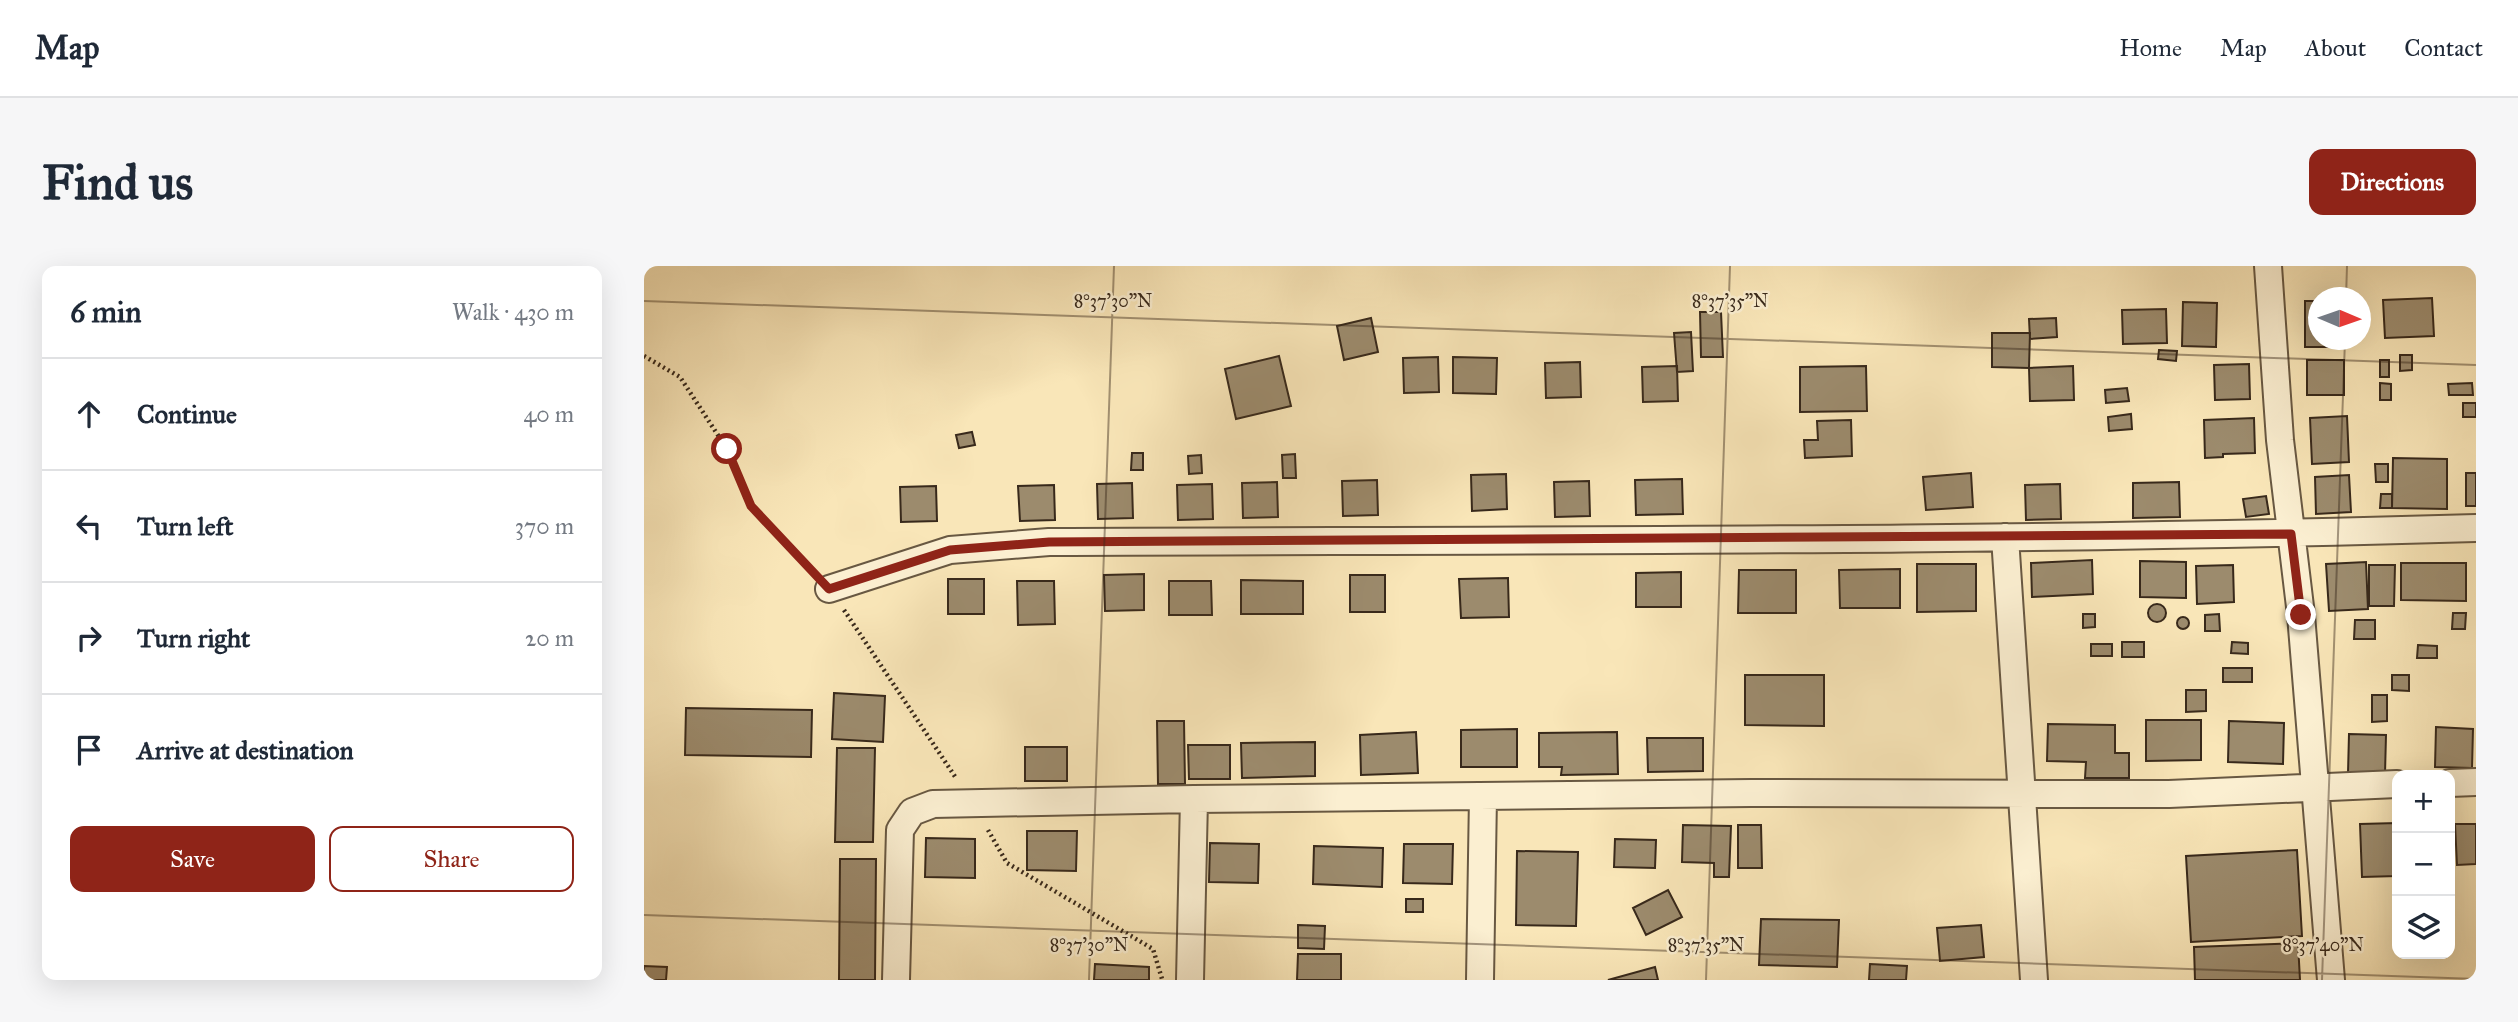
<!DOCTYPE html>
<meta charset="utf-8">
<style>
body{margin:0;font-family:"IM FELL Great Primer",serif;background:#f6f6f7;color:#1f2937}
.controls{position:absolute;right:21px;bottom:21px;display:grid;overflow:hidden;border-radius:14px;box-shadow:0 7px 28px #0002}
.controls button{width:63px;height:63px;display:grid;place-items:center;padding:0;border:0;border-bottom:2px solid #e0e1e3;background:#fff;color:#1f2937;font:35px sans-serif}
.compass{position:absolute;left:1664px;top:21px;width:63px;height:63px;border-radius:50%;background:#fff;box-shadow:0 7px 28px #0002;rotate:92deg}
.stop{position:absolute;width:21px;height:21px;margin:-16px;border:5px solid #8f2418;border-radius:50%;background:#fff}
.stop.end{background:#8f2418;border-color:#fff;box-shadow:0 2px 7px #0008}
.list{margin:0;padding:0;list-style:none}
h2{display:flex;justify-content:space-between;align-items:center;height:91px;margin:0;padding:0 28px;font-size:30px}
h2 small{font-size:23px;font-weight:400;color:#747a83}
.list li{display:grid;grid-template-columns:46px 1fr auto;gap:21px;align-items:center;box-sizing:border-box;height:112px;padding:0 28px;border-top:2px solid #e0e1e3}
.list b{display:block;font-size:26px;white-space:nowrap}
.list em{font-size:23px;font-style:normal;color:#747a83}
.actions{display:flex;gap:14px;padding:21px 28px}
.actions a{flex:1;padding:16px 0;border:2px solid #8f2418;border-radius:14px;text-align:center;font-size:24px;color:#8f2418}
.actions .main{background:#8f2418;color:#fff}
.icon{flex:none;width:38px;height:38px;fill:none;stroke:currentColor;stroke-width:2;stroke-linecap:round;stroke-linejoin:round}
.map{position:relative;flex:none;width:1832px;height:714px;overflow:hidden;border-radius:14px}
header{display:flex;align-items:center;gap:42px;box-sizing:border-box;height:98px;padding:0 35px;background:#fff;border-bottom:2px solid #e0e1e3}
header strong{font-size:33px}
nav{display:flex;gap:38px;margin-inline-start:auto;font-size:24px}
.intro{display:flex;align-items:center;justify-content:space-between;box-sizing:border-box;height:168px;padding:0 42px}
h1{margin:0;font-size:49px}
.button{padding:18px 32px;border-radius:14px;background:#8f2418;color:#fff;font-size:24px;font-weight:700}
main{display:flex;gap:42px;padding:0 42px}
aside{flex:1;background:#fff;border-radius:14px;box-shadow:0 7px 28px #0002}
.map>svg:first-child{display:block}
.building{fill:#9c8b6d;stroke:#38291b;stroke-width:2}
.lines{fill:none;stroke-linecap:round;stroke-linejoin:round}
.minor-casing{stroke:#685842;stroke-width:30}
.path{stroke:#38291b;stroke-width:4.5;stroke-dasharray:2 3.5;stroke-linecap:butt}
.minor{stroke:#fbefd1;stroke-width:26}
.route{stroke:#8f2418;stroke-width:9}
.ticks{fill:none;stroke:#38291b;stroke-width:2;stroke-opacity:0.45}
.ticks-label{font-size:18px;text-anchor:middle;fill:#38291b;stroke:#fbefd1;stroke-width:5;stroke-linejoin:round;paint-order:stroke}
</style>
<header>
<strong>Map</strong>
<nav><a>Home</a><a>Map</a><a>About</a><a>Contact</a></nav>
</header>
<div class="intro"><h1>Find us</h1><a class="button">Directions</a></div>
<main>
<aside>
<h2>6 min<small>Walk · 430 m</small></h2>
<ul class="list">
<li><svg class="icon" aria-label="ahead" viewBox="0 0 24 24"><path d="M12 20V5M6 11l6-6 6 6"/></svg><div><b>Continue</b></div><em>40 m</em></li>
<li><svg class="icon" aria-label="left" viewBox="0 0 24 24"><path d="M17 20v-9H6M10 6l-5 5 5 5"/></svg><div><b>Turn left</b></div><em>370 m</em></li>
<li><svg class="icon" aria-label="right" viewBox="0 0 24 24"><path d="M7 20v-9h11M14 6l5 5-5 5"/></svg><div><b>Turn right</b></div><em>20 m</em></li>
<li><svg class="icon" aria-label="arrive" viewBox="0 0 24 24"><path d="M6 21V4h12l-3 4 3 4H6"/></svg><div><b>Arrive at destination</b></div></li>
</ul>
<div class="actions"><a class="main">Save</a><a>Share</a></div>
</aside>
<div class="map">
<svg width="1832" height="714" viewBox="0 0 1832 714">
<rect width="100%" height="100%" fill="#f9e6b8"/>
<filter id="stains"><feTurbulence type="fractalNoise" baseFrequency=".00286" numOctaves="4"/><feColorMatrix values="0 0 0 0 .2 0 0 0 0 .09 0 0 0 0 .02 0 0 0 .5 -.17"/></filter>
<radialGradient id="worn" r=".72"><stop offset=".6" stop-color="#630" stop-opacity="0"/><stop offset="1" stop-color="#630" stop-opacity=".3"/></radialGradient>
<path class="building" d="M1788,32L1790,70L1741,72L1739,34Z
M1661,35H1674V74H1698V81H1661Z
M1539,36L1573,37L1572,81L1538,80Z
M1522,43L1523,77L1479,78L1478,44Z
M1056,46H1077L1079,91H1057Z
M727,52L734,86L700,94L693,60Z
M1412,52L1413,71L1386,73L1385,53Z
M1047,66L1049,105L1033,106L1030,67Z
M1348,67H1386L1385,102L1348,101Z
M1515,84L1533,85L1532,95L1514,93Z
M1756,89H1768V104L1756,105Z
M635,90L647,140L592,153L581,103Z
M794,91L795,126L760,127L759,92Z
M809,91L853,92L852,128L809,127Z
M1663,94H1700V129H1663Z
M1736,94H1745V111H1736Z
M936,96L937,131L902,132L901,97Z
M1605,98L1606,133L1571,134L1570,99Z
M1033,100L1034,135L999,136L998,101Z
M1222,100L1223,145L1156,146V101Z
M1429,100L1430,134L1386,135L1385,102Z
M1736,117L1747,118V134H1736Z
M1828,117L1829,129H1805L1804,118Z
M1483,122L1485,135L1462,137L1461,124Z
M1819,137H1832V151H1819Z
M1487,148L1488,163L1465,165L1464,151Z
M1703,150L1705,196L1668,198L1666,152Z
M1610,152L1611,187L1579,188V191L1561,192L1560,154Z
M1207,154L1208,190L1161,192L1160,174H1174L1173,155Z
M328,166L331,179L315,182L312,169Z
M488,187H499V204H487Z
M651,188L652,212H639L638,189Z
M557,189L558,207L545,208L544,190Z
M1749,192L1803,193V243L1748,242Z
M1731,198H1744V216H1732Z
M1327,207L1329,241L1282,244L1279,211Z
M1822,207H1832V240H1822Z
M862,208L863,243L828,245L827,209Z
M1705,209L1707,246L1672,248L1671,211Z
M1038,213L1039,248L992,249L991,214Z
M733,214L734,249L699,250L698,215Z
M945,215L946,250L911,251L910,216Z
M633,216L634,251L599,252L598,217Z
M1535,216L1536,251L1489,252V217Z
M488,217L489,252L454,253L453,218Z
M568,218L569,253L534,254L533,219Z
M1416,218L1417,253L1382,254L1381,219Z
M410,219L411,254L376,255L374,220Z
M292,220L293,255L257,256L256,221Z
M1737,228H1748V242H1736Z
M1622,230L1625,248L1602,251L1599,233Z
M1448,294L1449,328L1388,331L1387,297Z
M1496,295L1542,296V332L1496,331Z
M1722,296L1724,343L1685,345L1682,298Z
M1757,297H1822V335L1757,334Z
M1273,298H1332V345L1273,346Z
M1589,299L1590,336L1553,338L1552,300Z
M1725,299H1751L1750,340H1725Z
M1256,303V342H1196L1195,304Z
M1095,304H1152V347H1094Z
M1037,306V341H992V307Z
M500,308V344L461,345L460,309Z
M706,309H741V346H706Z
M864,312L865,351L817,352L815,313Z
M304,313H340V348H304Z
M597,314L659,315V348H597Z
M373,315H410L411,358L374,359Z
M525,315H567L568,349H525Z
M1504 347a9 9 0 1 1 18 0a9 9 0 1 1-18 0Z
M1809,347H1822L1821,363H1808Z
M1439,348H1451V361L1439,362Z
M1575,348L1576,365H1561V349Z
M1533 357a6 6 0 1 1 12 0a6 6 0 1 1-12 0Z
M1711,354H1731V373H1710Z
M1478,376H1500V391H1478Z
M1588,376L1604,377V388L1587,387Z
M1447,378H1468V390H1447Z
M1774,379L1793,380V392H1773Z
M1579,402H1608V416H1579Z
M1101,409H1180V460L1101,459Z
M1748,409H1765V425L1748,424Z
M1542,424H1562V445L1542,446Z
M190,427L241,430L239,476L188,473Z
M1728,429H1743V455L1728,456Z
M42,442L168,444L167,491L41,489Z
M1502,454H1557V494L1502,495Z
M513,455H540L541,518H514Z
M1585,455L1640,457L1639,498L1584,496Z
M1404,458L1471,459V487H1485V512H1441L1442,496L1403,495Z
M1792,461L1829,463L1828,502L1791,501Z
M873,463V501H817V464Z
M772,466L774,507L717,509L716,469Z
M973,466L974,508L917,509L918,501H895V467Z
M1705,468L1742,469L1741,508L1704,507Z
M1003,472H1059V505L1004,506Z
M671,476V510L598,512L597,477Z
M544,479H586V513H545Z
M381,481H423V515H381Z
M193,482H231L229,576H191Z
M1753,557V610L1718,611L1716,558Z
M1811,558H1832V598L1813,599Z
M1039,559L1087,560L1085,611H1070V597L1038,596Z
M1094,559H1117L1118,602H1094Z
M383,565H433L432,605L383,604Z
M282,572L331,573V612L281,611Z
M971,573L1012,574L1011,602L970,601Z
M566,577L615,578L614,617L565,616Z
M760,578H809L808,618L759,617Z
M670,580L739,582L738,621L669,618Z
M1653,584L1658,670L1547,676L1542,590Z
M873,585L934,586L932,660L872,659Z
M196,593H232L231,714H195Z
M1024,624L1038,651L1002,669L989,642Z
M762,633H779V646H762Z
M1117,653L1195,654L1193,701L1115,699Z
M654,659L681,660L680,683L654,682Z
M1337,659L1340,691L1296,695L1293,662Z
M1654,677L1656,714H1551L1550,681Z
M654,688H697V714H653Z
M451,698L505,701V714H450Z
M1226,698L1263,700L1262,714H1225Z
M0,700L23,701L22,714H0Z
M1011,701L1014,714H964Z"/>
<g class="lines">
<g class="minor-casing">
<path id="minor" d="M1624,0L1636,174L1657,349L1687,714
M1361,271L1390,714
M185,323L306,284L405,276C880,274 1356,276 1832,262
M1806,517L1832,516
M252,714L256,564L268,546L289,538L550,533L1107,527L1525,528L1753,518
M546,714L550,533
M836,714L839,530"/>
</g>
<path class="path" d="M0,90L36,111L83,183L107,240L168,305
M200,344L312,512
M344,564L363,597L509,683L518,713"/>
<use href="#minor" class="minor"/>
</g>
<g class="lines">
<path class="route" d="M83,183L107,240L185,323L306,284L405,276L1647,268L1657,349"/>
</g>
<path class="ticks" d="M1702,32L1703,0M0,35L1832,99M0,649L1832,713M445,714L470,0M1062,714L1086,0M1678,714L1701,74"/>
<g class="ticks-label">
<text x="469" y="41">8°37'30"N</text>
<text x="1086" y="41">8°37'35"N</text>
<text x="445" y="685">8°37'30"N</text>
<text x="1062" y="685">8°37'35"N</text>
<text x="1679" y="685">8°37'40"N</text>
</g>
<rect width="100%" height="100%" filter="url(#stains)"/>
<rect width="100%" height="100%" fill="url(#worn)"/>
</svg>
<div class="controls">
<button>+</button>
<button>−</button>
<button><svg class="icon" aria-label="layers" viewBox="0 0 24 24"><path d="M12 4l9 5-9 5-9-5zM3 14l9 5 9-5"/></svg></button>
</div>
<svg class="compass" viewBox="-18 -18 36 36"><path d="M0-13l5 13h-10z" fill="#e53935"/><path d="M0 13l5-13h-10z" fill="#747a83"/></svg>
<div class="stop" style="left:83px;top:183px"></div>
<div class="stop end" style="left:1657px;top:349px"></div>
</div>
</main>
